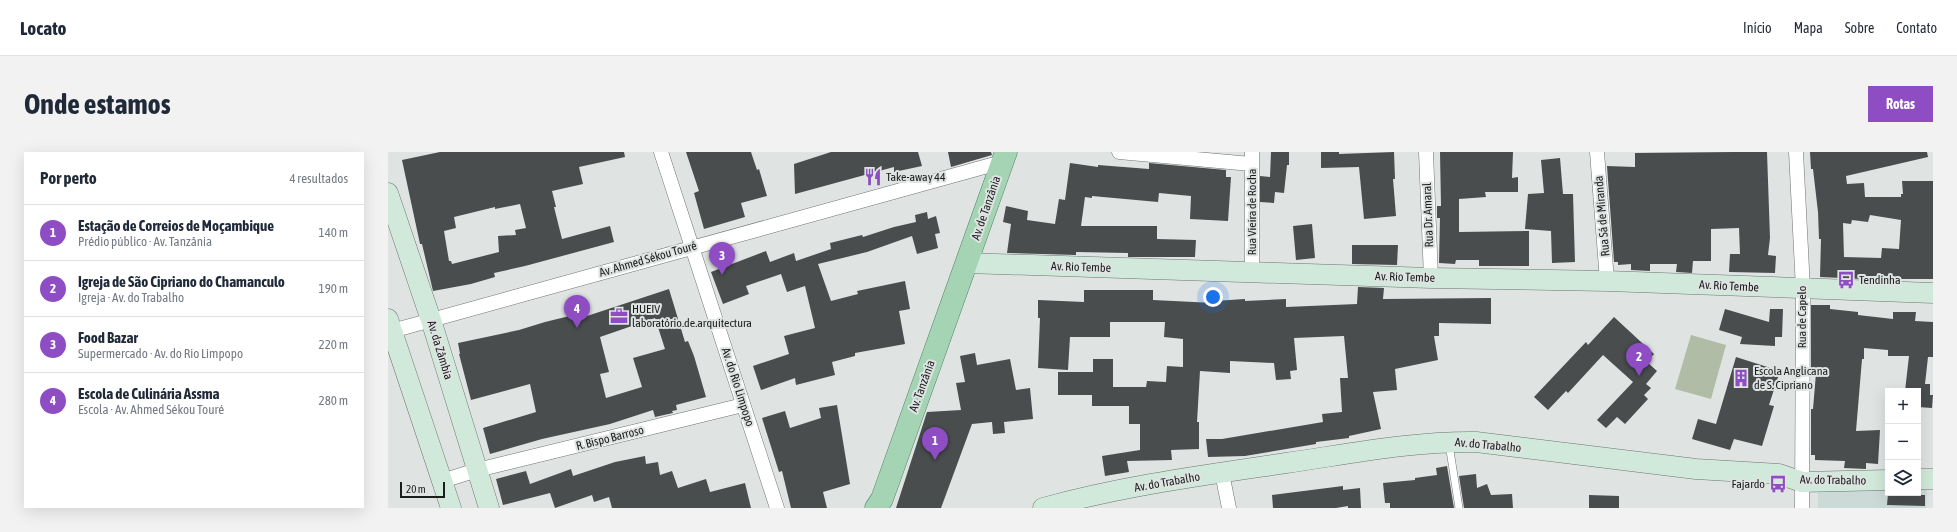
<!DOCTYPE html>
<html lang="pt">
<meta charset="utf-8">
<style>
body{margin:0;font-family:"Asap Condensed",sans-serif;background:#f2f2f3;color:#1f2937}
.controls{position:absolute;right:12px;bottom:12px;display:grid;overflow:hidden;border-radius:0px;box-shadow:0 4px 16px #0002}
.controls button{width:36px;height:36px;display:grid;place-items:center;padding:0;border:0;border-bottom:1px solid #e0e1e3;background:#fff;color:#1f2937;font:20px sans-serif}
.scale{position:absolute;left:12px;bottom:10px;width:45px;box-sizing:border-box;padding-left:4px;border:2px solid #1b1d1d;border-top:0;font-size:11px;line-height:14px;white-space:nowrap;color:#1b1d1d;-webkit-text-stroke:3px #dfe4e3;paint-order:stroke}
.you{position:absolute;left:825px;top:145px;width:14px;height:14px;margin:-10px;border:3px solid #fff;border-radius:50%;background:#1a73e8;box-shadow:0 0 0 6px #1a73e833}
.badge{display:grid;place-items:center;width:26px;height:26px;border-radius:50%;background:#8e4dc3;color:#fff;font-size:13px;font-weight:700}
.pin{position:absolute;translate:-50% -33px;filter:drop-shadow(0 1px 2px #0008)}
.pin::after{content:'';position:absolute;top:21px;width:14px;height:12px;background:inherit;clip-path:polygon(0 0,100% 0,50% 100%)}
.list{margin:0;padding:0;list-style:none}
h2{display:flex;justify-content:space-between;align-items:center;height:52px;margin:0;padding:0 16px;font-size:17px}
h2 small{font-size:13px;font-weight:400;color:#747a83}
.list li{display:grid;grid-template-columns:26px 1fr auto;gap:12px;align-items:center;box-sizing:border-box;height:56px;padding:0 16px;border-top:1px solid #e0e1e3}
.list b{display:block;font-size:15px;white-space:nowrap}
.list p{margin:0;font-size:13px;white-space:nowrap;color:#747a83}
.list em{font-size:13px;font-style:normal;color:#747a83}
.icon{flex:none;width:22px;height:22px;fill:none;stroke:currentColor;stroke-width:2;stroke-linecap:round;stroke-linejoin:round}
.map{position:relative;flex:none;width:1545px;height:356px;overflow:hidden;border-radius:0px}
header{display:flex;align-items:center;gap:24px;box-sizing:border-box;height:56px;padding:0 20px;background:#fff;border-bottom:1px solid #e0e1e3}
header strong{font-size:19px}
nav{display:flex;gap:22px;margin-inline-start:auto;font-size:14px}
.intro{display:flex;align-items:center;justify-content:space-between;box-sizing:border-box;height:96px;padding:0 24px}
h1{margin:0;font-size:28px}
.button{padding:10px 18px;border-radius:0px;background:#8e4dc3;color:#fff;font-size:14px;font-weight:700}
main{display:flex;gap:24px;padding:0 24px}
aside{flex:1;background:#fff;border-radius:0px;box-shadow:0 4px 16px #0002}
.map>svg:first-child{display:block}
.built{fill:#ccdad7}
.green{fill:#b1bca6}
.building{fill:#494d4e;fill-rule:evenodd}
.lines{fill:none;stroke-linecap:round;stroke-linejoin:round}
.lane-casing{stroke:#6f7372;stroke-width:8}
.street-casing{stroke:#6f7372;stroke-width:15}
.secondary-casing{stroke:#6f7372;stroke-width:21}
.primary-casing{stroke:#4c815f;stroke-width:23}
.lane{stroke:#fff;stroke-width:7}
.street{stroke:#fff;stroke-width:14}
.secondary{stroke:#d1e9da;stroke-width:20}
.primary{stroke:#a4d4b4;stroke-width:22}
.labels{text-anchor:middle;stroke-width:4;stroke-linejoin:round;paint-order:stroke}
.poi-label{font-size:12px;fill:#1b1d1d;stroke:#dfe4e3;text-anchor:start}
.street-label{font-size:12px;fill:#1b1d1d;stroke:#dfe4e3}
</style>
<header>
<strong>Locato</strong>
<nav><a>Início</a><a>Mapa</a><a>Sobre</a><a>Contato</a></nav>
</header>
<div class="intro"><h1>Onde estamos</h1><a class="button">Rotas</a></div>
<main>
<aside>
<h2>Por perto<small>4 resultados</small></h2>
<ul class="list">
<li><span class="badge">1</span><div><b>Estação de Correios de Moçambique</b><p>Prédio público · Av. Tanzânia</p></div><em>140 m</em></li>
<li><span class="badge">2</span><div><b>Igreja de São Cipriano do Chamanculo</b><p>Igreja · Av. do Trabalho</p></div><em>190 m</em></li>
<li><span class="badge">3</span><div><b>Food Bazar</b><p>Supermercado · Av. do Rio Limpopo</p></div><em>220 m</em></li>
<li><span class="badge">4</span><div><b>Escola de Culinária Assma</b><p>Escola · Av. Ahmed Sékou Touré</p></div><em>280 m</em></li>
</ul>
</aside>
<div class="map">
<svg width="1545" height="356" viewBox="0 0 1545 356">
<rect width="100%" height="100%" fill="#dfe4e3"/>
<path class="built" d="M1430,337H1500V341H1530V337H1539L1538,356H1430Z"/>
<path class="green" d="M1303,183L1338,193L1323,247L1287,237Z"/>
<path class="building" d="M52,0H236L237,5L191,15L195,32L164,39L168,55H166L174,87L222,74L226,90L137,114L106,121L107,125L83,132L45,139L34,92H32L14,8ZM132,52L138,76L127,78L128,83L110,84L111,100L64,112L63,109H61L56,79L68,76L66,65L107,55V57Z
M298,0H363L369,18L371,17L379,44L353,51L357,65L316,77L306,41L311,39Z
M443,0H530L534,14L506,20V15L407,42L406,12Z
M560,0H603L604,3L563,15Z
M883,0H901V13H899L896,41L887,40L886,51L872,50V24L882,25Z
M933,0H951V2L1006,0L1007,27H1005L1008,64L976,67L971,15L933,16Z
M1052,0H1125L1124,26L1130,25V40H1097L1098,45L1071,47V80L1141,79V114H1091V108H1068L1067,112L1051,111L1052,66H1049V54H1053Z
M1346,0H1379L1382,86L1380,103L1388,104L1387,121L1341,120L1342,102H1352L1351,76L1323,77V109H1305L1304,121L1288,120L1289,112H1262V119L1243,118V112L1230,113V110H1226L1219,14L1247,15V1Z
M1422,0H1539L1540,5L1458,24L1459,32L1476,31L1477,45H1513V42H1515L1514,29H1545V127H1513V125L1491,124H1474V127L1432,125L1433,87H1431L1430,60L1425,17H1423ZM1482,63L1513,68L1511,97L1494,96L1493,106L1456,105L1455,71L1463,72L1464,68L1480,70Z
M1172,6L1175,42H1185L1187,110L1164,111L1163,79L1137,77L1140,42L1156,41L1153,8Z
M682,11L710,15V13L761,17V11L838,18V25H843L840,69L802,67L803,44L771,41L770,50L704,44V46L697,45L693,74H769V87L808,88L807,105H740V101L688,100V103L619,101L623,72L615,70L618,54L640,59L639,68L667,72L671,47L677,48Z
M539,60L540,67L548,64L552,81L547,82L550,96L529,102L524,84L479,100L430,112L443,149L470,142L469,139L517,129L522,157L511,159L517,192L467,201V204L444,210L447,223L408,233L407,226L373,238L365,214L401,202L396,184L427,176L417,134L399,140L393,122L358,134L361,142L335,152L323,120L378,99L382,110L406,101L408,109L443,97L442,91L474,83L475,85L506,75L528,70L527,63Z
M924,72L927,106L908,108L905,74Z
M964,93H1010L1009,113L964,112Z
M970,135L996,136L995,147L1103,146V172L1051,171V184H1046L1050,208L1007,217L1009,238L985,240L993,277L961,284V286L928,290V292L857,304L820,305L818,287H834L935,270L934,262L954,260L952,226H960L956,184L906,186L909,218L902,219L903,227L888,228L886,211L842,209V221L812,219L809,270H811V297L783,298L784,308L739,309L741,320L717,324L714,304L752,298V272H741V254H704V243H670V220H705V207H725V235H758L759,229L778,230L779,214L795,215V187L776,185L777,170H722V185H682L680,218L650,216L652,166H650V148L696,150V138H765V148L826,151V149L857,147V149L898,147V155L969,152Z
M281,137L297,190L300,189L306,204L318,245L288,253L289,258L284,259L285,261L267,265L265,258L222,272L154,287L102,302L95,276L148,260L142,232L83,248L71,202H72L70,191L131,178L157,170L198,160L199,164ZM267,166L277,197L245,206L254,235L218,246L212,222L221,220L212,185Z
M1423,153H1442V157L1470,160V163L1505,167V160H1528L1527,169L1545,170V205H1540L1537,232H1542V243H1545L1544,256L1530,255V239H1517L1521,204H1500V198L1476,196V207H1474L1468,279L1492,278L1490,312L1478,311V317L1456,316L1457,309L1427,308V303H1423V257H1425L1428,221L1423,220Z
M1337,157L1381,170L1382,157H1395L1394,185H1387V194L1352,192L1354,185L1331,178Z
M1226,165L1266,202L1259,210L1269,219L1258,232L1263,236L1256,243L1260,247L1237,272L1229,265L1218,276L1209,268L1245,230L1215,203L1180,241L1178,239L1160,258L1146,245L1198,190L1200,193Z
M587,201L589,213L622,207L628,238L642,236L645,267L616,270L617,281L605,282L604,270L584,272L553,356H508L539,260L573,258L568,231L577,230L572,204Z
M1348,205L1392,219L1381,253L1386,254L1374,294L1346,287L1342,298L1304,287L1310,267L1328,272Z
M449,253L462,332L435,340L439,356H403L394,319L391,320L374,266L397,259L402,276L433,266L431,256Z
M257,304L258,312L270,310L272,323L284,319L290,336L318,327L322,340L357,331L363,356H224L221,345L206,350L204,343L167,356L162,341L115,353L108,327L138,319L142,332L183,317L185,324L227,310Z
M1059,314L1066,356H1002V351H997L995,331L1027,328V326L1049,323L1048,316Z
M1088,322L1089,336L1099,332L1103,343L1124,342L1125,356H1076L1071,324Z
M955,334V338L972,336L973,356H960V354L948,356H885L884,343Z
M1500,342L1537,343V354L1499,353Z
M1201,343L1231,344V356H1201Z"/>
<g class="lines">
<g class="lane-casing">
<path id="lane" d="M1061,292L1071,356"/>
</g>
<g class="street-casing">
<path id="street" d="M273,0L389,356
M731,0L863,12
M864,0V120
M1038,0L1043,126
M1209,0L1219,129
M1408,0L1415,137L1414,356
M0,180L614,10
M834,321L841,356
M54,329L89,318L355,253"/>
</g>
<g class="secondary-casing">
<path id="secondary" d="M0,41L43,168L101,356
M578,111L1043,126L1219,129L1545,141
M0,167L63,356
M1530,327H1545
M655,356C734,334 817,323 898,311C961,302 1025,289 1088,290L1308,317L1391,322L1414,330L1500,328"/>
</g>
<g class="primary-casing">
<path id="primary" d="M488,356L494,347L618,0"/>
</g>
<use href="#lane" class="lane"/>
<use href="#street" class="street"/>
<use href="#secondary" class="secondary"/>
<use href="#primary" class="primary"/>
</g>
<defs>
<g id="restaurant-bare" transform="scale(1.38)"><path d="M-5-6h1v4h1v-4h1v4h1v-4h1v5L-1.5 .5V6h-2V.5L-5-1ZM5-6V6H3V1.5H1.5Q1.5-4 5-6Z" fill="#8e4dc3" stroke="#dfe4e3" stroke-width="2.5" paint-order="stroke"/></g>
<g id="bus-bare" transform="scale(1.38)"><path d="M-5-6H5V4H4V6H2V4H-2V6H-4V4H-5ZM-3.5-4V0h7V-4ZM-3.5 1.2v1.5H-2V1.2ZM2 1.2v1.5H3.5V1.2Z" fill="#8e4dc3" stroke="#dfe4e3" stroke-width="2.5" paint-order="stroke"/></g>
<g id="office-bare" transform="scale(1.38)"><path d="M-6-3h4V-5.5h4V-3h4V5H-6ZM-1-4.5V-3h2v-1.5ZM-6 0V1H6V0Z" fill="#8e4dc3" stroke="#dfe4e3" stroke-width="2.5" paint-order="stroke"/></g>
<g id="building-bare" transform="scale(1.38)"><path d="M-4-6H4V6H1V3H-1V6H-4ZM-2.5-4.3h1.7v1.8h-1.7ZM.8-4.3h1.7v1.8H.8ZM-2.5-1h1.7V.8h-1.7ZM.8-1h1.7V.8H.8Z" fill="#8e4dc3" stroke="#dfe4e3" stroke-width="2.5" paint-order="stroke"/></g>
</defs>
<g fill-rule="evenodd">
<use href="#restaurant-bare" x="485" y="25"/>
<use href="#bus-bare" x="1458" y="128"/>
<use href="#office-bare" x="231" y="164"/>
<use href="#building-bare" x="1353" y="226"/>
<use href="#bus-bare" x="1390" y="332"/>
</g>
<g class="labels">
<g class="poi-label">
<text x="498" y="29">Take-away 44</text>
<text x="1471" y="132">Tendinha</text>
<text x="244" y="161">HUEIV<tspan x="244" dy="14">laboratório.de.arquitectura</tspan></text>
<text x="1366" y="223">Escola Anglicana<tspan x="1366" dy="14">de S. Cipriano</tspan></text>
<text x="1377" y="336" text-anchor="end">Fajardo</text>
</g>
<g class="street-label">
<text transform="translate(598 56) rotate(-71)" y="4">Av. de Tanzânia</text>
<text transform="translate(864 60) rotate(-90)" y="4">Rua Vieira de Rocha</text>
<text transform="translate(1040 63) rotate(-92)" y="4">Rua Dr. Amaral</text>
<text transform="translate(1214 64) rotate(-95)" y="4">Rua Sá de Miranda</text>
<text transform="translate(260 107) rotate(-16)" y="4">Av. Ahmed Sékou Touré</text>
<text transform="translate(693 115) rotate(2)" y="4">Av. Rio Tembe</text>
<text transform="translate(1017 125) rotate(2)" y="4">Av. Rio Tembe</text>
<text transform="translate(1341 134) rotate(3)" y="4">Av. Rio Tembe</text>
<text transform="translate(1414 165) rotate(-90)" y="4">Rua de Capelo</text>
<text transform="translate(52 198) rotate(73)" y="4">Av. da Zâmbia</text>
<text transform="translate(534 234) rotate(-70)" y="4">Av. Tanzânia</text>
<text transform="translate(350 235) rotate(72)" y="4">Av. do Rio Limpopo</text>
<text transform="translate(222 286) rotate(-14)" y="4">R. Bispo Barroso</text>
<text transform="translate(1100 293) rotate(5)" y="4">Av. do Trabalho</text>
<text transform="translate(1445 328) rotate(1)" y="4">Av. do Trabalho</text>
<text transform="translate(779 330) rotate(-10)" y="4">Av. do Trabalho</text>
</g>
</g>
</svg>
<div class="controls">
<button>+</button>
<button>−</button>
<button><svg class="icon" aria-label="layers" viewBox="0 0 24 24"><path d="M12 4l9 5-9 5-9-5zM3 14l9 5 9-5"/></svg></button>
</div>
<div class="scale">20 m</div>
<div class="you"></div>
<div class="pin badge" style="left:547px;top:308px">1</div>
<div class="pin badge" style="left:1251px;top:224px">2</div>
<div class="pin badge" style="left:334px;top:123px">3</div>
<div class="pin badge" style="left:189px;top:176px">4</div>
</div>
</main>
